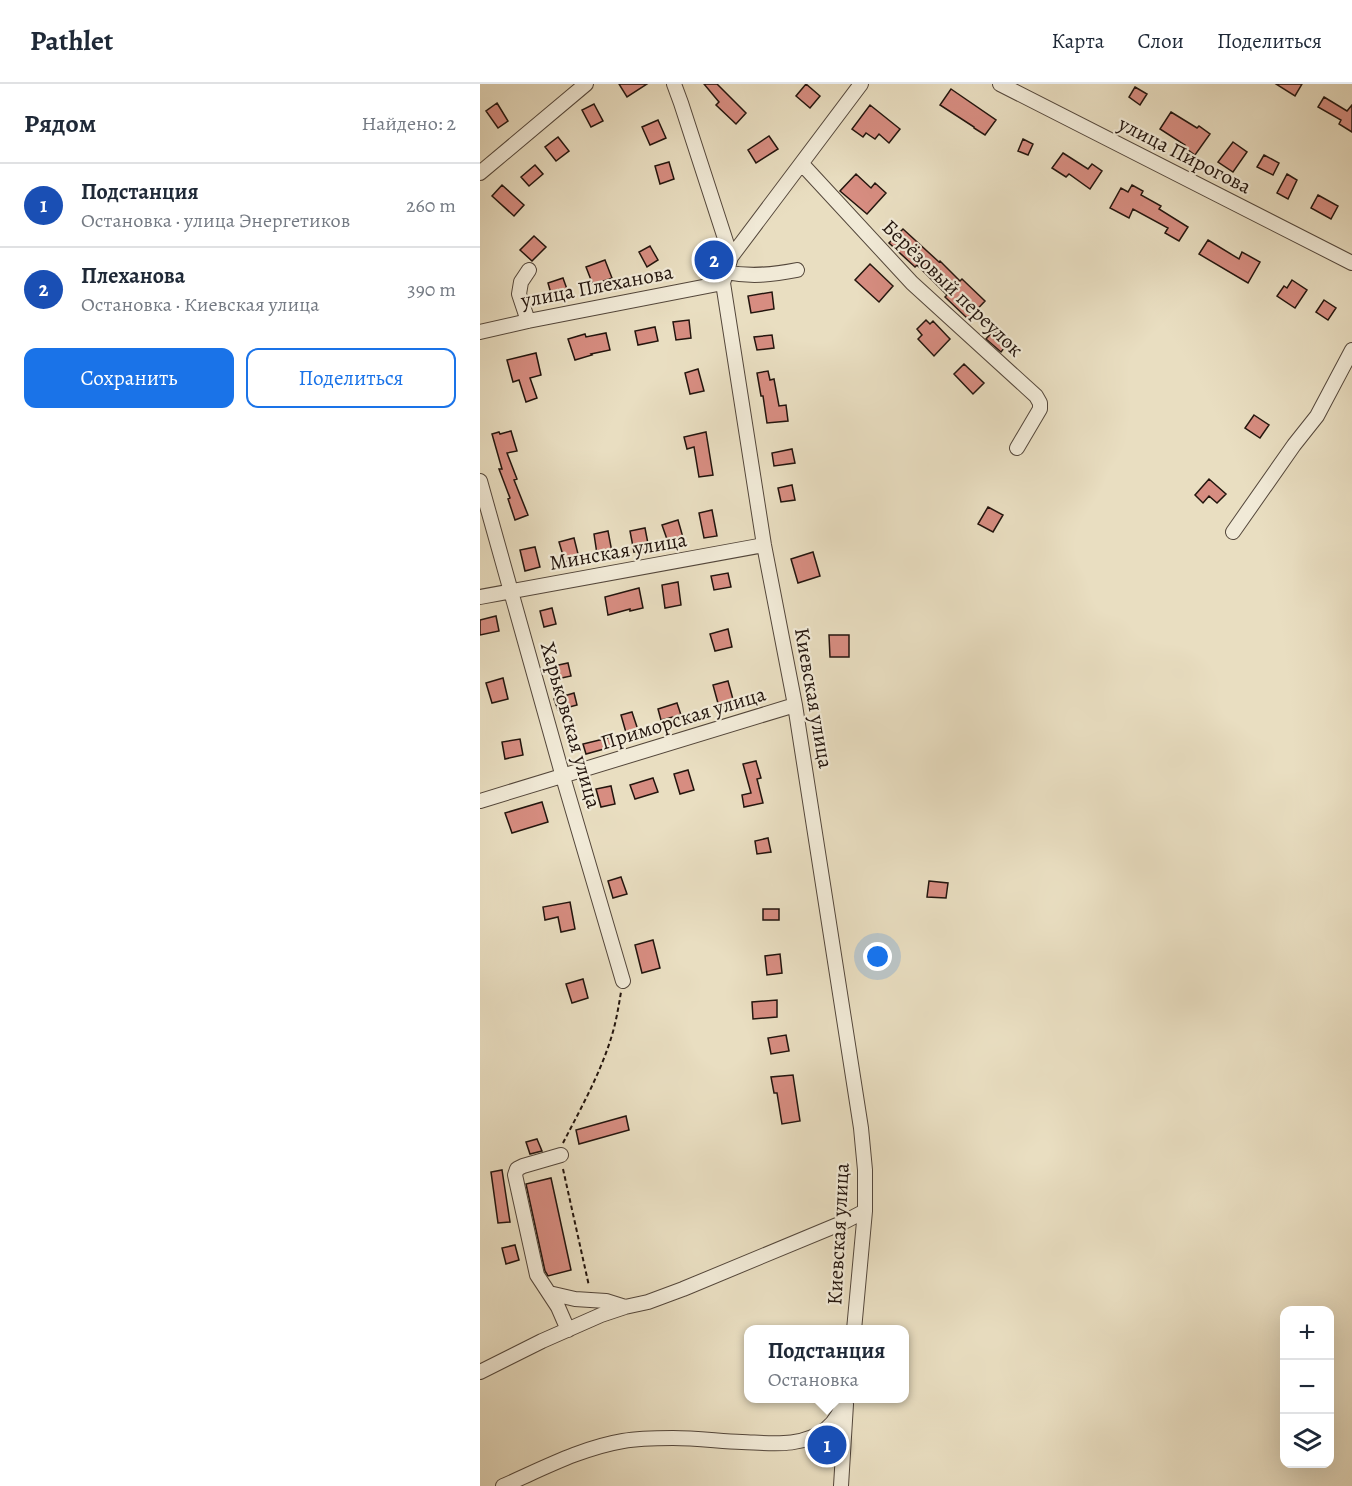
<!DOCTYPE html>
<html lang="ru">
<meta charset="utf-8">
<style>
body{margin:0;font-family:Alegreya,serif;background:#f2f2f3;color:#1f2937}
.controls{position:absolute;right:18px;bottom:18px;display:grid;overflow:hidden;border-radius:12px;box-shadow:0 6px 24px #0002}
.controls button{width:54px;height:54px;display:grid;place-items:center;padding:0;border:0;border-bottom:2px solid #e0e1e3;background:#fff;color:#1f2937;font:30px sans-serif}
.you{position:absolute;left:398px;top:873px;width:21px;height:21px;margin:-15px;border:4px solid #fff;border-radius:50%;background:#1a73e8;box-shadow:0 0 0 9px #1a73e833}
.badge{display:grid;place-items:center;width:39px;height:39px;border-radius:50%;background:#1a73e8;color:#fff;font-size:20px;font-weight:700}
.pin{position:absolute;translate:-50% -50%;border:3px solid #fff;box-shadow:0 2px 6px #0006}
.popup{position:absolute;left:264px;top:1241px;width:165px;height:78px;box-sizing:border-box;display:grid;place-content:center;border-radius:12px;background:#fff;filter:drop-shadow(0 2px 4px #0005);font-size:20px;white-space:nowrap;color:#747a83}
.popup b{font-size:22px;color:#1f2937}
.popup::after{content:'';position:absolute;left:50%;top:100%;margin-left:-12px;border:12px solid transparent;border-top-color:#fff}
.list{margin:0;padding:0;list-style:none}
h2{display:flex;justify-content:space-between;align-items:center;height:78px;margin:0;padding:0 24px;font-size:26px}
h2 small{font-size:20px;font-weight:400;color:#747a83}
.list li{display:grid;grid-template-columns:39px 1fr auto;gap:18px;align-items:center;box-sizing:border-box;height:84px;padding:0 24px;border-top:2px solid #e0e1e3}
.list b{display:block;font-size:22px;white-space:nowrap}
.list p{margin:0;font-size:20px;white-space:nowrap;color:#747a83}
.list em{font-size:20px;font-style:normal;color:#747a83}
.actions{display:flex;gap:12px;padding:18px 24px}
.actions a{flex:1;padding:14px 0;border:2px solid #1a73e8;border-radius:12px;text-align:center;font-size:21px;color:#1a73e8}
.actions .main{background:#1a73e8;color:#fff}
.icon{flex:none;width:33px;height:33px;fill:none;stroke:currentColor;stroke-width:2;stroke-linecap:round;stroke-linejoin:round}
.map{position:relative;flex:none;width:872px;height:1402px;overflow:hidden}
header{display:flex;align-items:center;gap:36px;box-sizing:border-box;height:84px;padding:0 30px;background:#fff;border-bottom:2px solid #e0e1e3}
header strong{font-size:28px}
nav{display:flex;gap:33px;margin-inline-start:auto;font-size:21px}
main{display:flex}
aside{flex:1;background:#fff}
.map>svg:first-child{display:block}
.building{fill:#d78d81;stroke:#23150e;stroke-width:1.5}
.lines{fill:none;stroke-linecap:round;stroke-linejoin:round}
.minor-casing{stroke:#54473b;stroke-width:16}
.path{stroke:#23150e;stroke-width:2;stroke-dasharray:4.5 3;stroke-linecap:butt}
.minor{stroke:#f1ead7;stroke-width:14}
.labels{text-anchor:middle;stroke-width:4.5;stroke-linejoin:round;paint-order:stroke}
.street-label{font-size:21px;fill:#23150e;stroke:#f1ead7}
</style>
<header>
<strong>Pathlet</strong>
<nav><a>Карта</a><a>Слои</a><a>Поделиться</a></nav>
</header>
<main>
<aside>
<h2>Рядом<small>Найдено: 2</small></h2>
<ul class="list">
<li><span class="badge" style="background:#1a4fb4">1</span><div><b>Подстанция</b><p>Остановка · улица Энергетиков</p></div><em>260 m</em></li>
<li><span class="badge" style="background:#1a4fb4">2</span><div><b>Плеханова</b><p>Остановка · Киевская улица</p></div><em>390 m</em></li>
</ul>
<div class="actions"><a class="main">Сохранить</a><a>Поделиться</a></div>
</aside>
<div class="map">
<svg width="872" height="1402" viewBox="0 0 872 1402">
<rect width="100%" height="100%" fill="#e9dec1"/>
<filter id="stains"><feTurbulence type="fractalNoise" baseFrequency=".00333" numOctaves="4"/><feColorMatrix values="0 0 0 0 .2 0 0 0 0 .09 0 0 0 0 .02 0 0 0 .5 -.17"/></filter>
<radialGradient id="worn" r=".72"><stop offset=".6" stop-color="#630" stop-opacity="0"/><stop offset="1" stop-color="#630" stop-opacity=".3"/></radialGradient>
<path class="building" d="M139,0H167L147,13Z
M224,0H237L266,29L256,40L236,21L239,18Z
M326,0L340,12L330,24L316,12Z
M796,0H822L815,12Z
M655,3L667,10L660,21L649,13Z
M471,5L516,36L505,51L494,44V43L460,21Z
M844,13L867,27L872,21V48L859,40L861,36L838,23Z
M17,19L28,37L18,44L6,27Z
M114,20L123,37L111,43L102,26Z
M390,21L420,45L409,59L399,50L395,55L386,49L383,53L372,45Z
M691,28L717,44L719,42L730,50L715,71L704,63L705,61L680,45Z
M178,36L186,54L170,61L162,43Z
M289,52L298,65L276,79L268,66Z
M78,53L89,67L76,77L65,63Z
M543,55L553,60L548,71L538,67Z
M753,58L767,68L753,88L738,78Z
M583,69L608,85L612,80L622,87L610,105L589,90L586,93L572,84Z
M784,71L799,79L793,91L777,83Z
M189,78L194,95L180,100L175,82Z
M55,81L63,90L49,102L41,93Z
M376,90L391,104L395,99L406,109L387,130L360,107Z
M807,90L817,96L808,115L797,109Z
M22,101L44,121L34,132L12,112Z
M652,101L663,107L661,111L681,122L679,125L708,143L699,157L685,149L688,144L653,125L649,134L630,124L641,104L648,108Z
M838,111L858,122L851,135L831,124Z
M423,145L459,178L460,177L480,197L482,195L505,217L488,235L465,213L467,211L437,181L435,183L409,159Z
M54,152L66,163L52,177L40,166Z
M728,156L759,175L762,168L780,178L768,199L719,170Z
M170,162L178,176L167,183L159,168Z
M125,176L132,194L113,201L106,183Z
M390,180L413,202L399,218L375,196Z
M83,194L88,208L72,213L68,199Z
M812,196L827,206L815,224L797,212L804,202L807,204Z
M292,208L294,225L271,229L268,212Z
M844,216L856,224L848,236L836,228Z
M209,236L211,254L196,256L193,238Z
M446,236L450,240L453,237L470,255L454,272L438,255L442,251L437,245Z
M175,243L178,257L158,261L155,247Z
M514,246L528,259L521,268L506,255Z
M126,249L130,266L111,270L112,271L95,276L88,255L105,250L106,253Z
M292,251L294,264L277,266L274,253Z
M56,269L61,291L50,294L57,314L46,318L39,296L33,298L27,276Z
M484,280L504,299L493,310L474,290Z
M218,285L224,307L210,310L205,289Z
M288,287L290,296L294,295L299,322L306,321L308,337L287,339L283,312H281L277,289Z
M774,331L789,341L780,354L765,344Z
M31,347L37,367L27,369L37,395L34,396L48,431L35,436L28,415L30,414L19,385H22L12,350L19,348L20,350Z
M226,348L233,391L219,393L214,363L207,365L204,353Z
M312,365L315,379L294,382L292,369Z
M729,395L746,410L737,419L729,412L723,419L715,411Z
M312,401L315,416L301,418L298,404Z
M508,423L523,431L513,448L498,440Z
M232,426L237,452L224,454L219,429Z
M198,436L204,457L189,461L182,441Z
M165,444L169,465L154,468L150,447Z
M128,447L132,468L117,470L114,450Z
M94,454L99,474L85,478L79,458Z
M55,463L60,483L45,487L40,466Z
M333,468L340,492L318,499L311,475Z
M248,489L251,503L234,506L231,492Z
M198,498L201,521L185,524L182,501Z
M159,504L163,524L150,527V525L128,531L125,513Z
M72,524L76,540L64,543L60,527Z
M16,532L19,547L0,551V536Z
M248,545L252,563L235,567L230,550Z
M349,551H369V573H350Z
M88,579L91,592L72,596L69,583Z
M23,594L28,615L12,619L6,599Z
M248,597L254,619L239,623L233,601Z
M94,609L97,621L78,626L74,615Z
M197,619L201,631L181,636L178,625Z
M152,628L159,649L147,652L141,631Z
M132,653L135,662L106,670L103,660Z
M40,655L43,671L25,675L22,658Z
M276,677L281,694L277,695L283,719L264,723L262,711L271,709L263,680Z
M208,686L214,706L200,710L194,690Z
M173,694L178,708L155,715L150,701Z
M131,702L135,720L121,723L116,705Z
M62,718L68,738L32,749L25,729Z
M288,754L291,768L277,770L275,757Z
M141,793L147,810L133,814L128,797Z
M449,797L468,799L466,814L447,813Z
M90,818L95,845L81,848L78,833L65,836L63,823Z
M283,825H299V836H283Z
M173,856L180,884L162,889L155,861Z
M300,870L302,889L287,891L285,872Z
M103,895L108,914L92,919L86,900Z
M297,916V933L273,935L272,918Z
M306,951L309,967L291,970L288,954Z
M313,991L320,1037L302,1040L297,1009H294L291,993Z
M146,1032L149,1046L99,1060L96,1046Z
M57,1055L62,1067L50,1070L46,1058Z
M22,1086L30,1138L18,1139L11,1088Z
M71,1094L91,1186L68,1192L65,1187L46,1100Z
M35,1161L39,1176L26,1180L22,1164Z"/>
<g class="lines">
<g class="minor-casing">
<path id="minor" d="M194,0L201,19L251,173
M520,0L872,179
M322,80L432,199L556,312L560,319V325L537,364
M0,89L106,0
M245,188C270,193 292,191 317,186
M48,237L39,210L41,198L49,186
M0,248L48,237L243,199
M0,397L83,693L143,897
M753,448L814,361L837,332L872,266
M0,513L284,461
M0,717L315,621
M81,1071L43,1082L37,1085L35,1091L57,1191L78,1223L88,1246
M69,1209L95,1215L126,1217L145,1223
M374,1246L385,1127V1086L381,1044L315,621L284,461L243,199L251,173L381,0
M0,1288L62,1257L121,1231L145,1223L168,1218L203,1205L362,1139L385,1127
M23,1402C62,1385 101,1364 143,1357C159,1354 177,1354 193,1354C216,1354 239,1357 262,1358C290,1359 322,1364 346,1345C356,1337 361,1326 366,1314
M361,1402L366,1320"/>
</g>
<path class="path" d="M83,1059C102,1022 123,985 134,944C137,932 139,920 141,908
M83,1085L109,1202"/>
<use href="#minor" class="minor"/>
</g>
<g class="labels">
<g class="street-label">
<text transform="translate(705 71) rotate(27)" y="7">улица Пирогова</text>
<text transform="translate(117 202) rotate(-11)" y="7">улица Плеханова</text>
<text transform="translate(473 204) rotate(44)" y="7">Берёзовый переулок</text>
<text transform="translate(138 467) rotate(-10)" y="7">Минская улица</text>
<text transform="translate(334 614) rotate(80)" y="7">Киевская улица</text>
<text transform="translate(203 634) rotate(-17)" y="7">Приморская улица</text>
<text transform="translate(91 641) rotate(74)" y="7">Харьковская улица</text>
<text transform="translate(358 1150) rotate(-87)" y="7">Киевская улица</text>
</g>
</g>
<rect width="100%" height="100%" filter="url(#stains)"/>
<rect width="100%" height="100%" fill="url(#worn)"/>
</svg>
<div class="controls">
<button>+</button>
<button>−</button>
<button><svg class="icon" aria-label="layers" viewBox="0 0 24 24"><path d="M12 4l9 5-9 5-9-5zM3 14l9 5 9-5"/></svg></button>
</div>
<div class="you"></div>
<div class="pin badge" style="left:347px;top:1361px;background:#1a4fb4">1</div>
<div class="popup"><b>Подстанция</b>Остановка</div>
<div class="pin badge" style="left:234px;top:176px;background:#1a4fb4">2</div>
</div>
</main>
